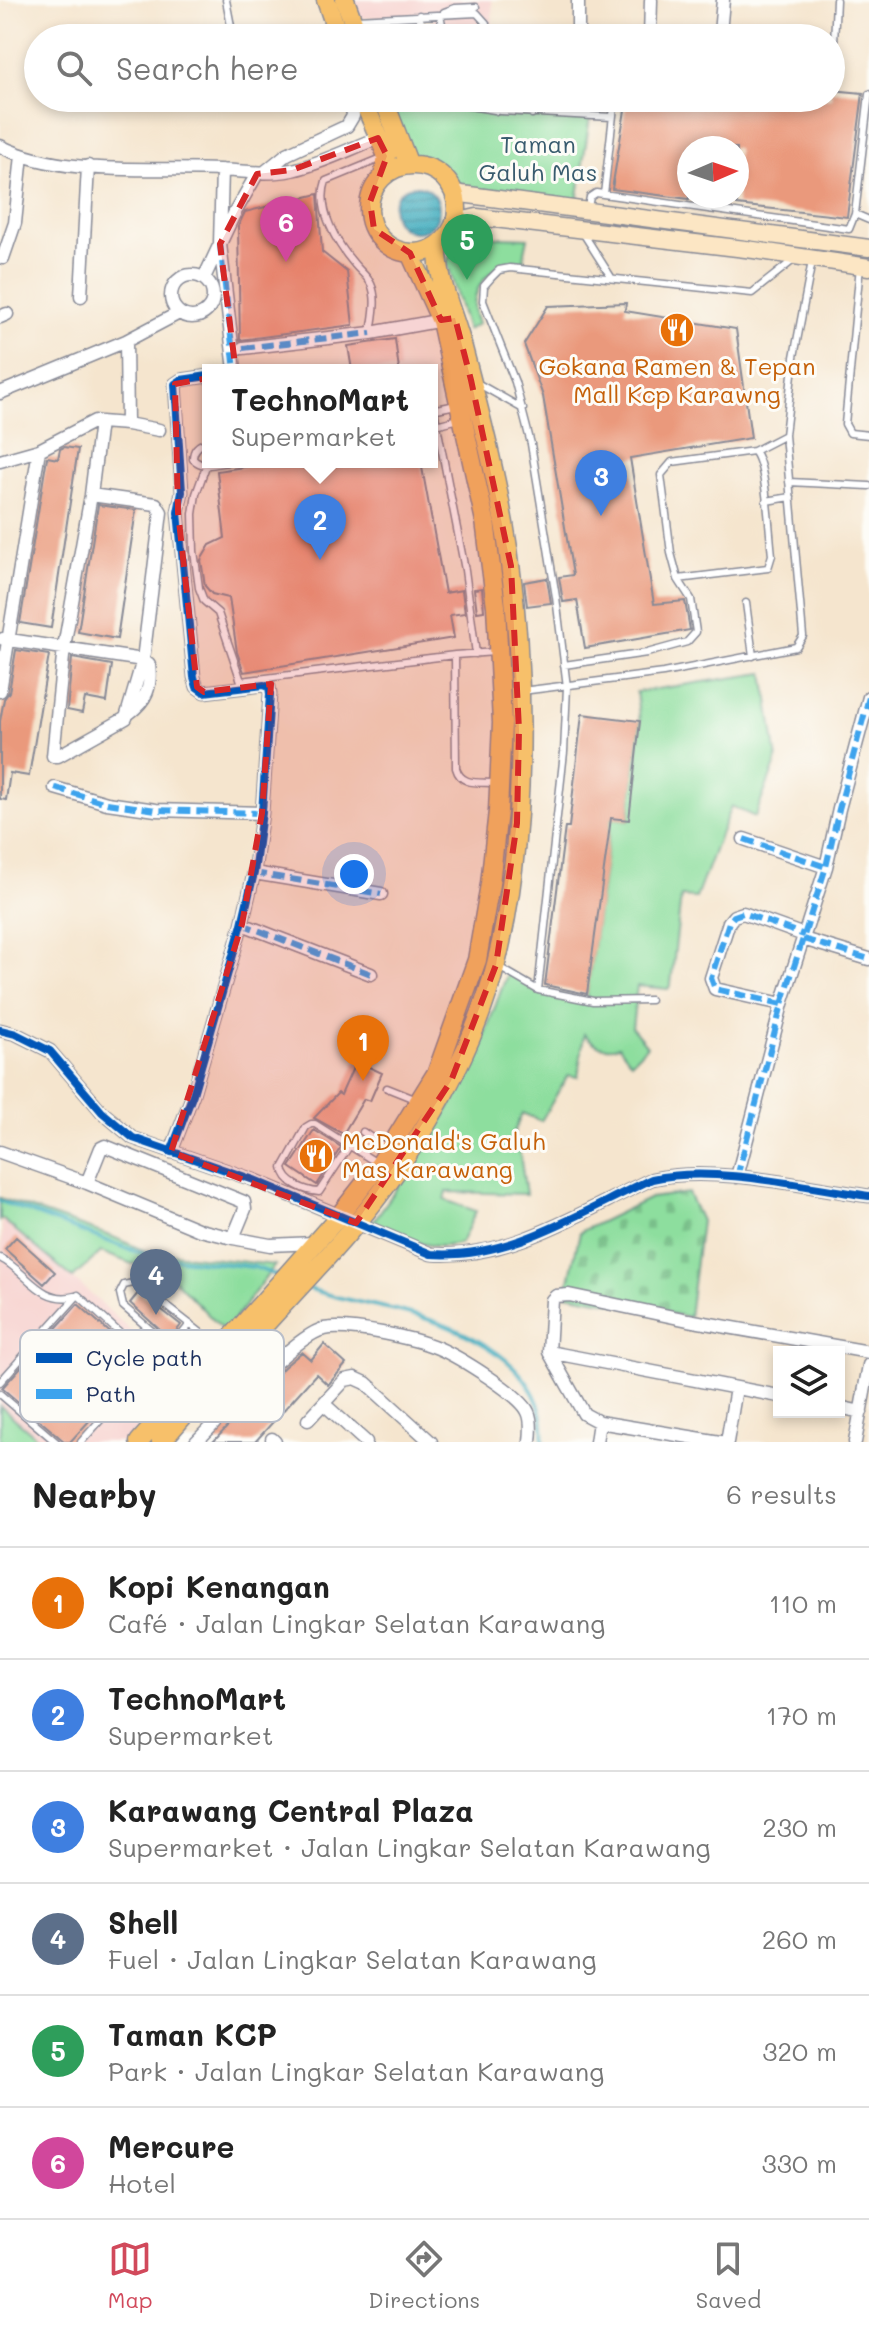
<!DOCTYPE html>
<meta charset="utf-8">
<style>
body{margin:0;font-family:Mali,sans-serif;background:#f6f6f6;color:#222}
.controls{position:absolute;right:24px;bottom:24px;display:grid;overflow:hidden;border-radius:0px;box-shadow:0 4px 12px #0003}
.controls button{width:72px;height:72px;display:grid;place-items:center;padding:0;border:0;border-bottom:2px solid #e0e0e0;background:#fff;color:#222;font:40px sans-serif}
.compass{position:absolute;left:677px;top:136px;width:72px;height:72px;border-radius:50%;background:#fff;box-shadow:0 4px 12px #0003;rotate:88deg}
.you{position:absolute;left:354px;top:874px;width:28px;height:28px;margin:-20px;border:6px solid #fff;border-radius:50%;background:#1a73e8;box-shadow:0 0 0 12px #1a73e833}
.badge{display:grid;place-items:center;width:52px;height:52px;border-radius:50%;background:#d1495b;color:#fff;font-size:26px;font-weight:700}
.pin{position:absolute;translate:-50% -66px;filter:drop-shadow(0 2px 4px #0008)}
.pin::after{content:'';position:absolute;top:42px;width:28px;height:24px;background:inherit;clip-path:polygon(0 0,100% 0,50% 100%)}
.popup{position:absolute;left:202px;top:364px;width:236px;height:104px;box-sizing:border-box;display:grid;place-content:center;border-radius:0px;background:#fff;filter:drop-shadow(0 2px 6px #0005);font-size:26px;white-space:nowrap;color:#767676}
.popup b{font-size:30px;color:#222}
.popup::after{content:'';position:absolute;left:50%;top:100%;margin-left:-16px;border:16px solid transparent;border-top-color:#fff}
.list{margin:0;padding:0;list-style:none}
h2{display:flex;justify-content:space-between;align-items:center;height:104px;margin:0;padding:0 32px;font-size:34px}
h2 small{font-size:26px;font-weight:400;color:#767676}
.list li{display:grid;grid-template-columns:52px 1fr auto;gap:24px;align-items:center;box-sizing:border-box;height:112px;padding:0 32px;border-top:2px solid #e0e0e0}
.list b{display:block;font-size:30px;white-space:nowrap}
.list p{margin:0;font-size:26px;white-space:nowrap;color:#767676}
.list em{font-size:26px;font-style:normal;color:#767676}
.icon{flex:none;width:44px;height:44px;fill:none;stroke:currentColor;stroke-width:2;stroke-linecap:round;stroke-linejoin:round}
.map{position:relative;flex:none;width:869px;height:1442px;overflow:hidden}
.search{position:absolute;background:#fff;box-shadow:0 4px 12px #0003;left:24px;right:24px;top:24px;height:88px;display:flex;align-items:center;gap:20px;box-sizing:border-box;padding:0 28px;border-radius:44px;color:#767676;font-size:30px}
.sheet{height:776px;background:#fff}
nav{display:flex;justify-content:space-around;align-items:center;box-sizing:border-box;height:112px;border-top:2px solid #e0e0e0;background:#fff;font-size:22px;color:#767676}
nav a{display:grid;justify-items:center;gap:4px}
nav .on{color:#d1495b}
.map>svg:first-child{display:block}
.built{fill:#f7d0cd}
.green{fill:#8dde9e;stroke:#54867e;stroke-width:2}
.cemetery{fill:url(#cemetery-stones);stroke:#54867e;stroke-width:2}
.water{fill:url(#water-rules);stroke:#2e6e8e;stroke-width:2}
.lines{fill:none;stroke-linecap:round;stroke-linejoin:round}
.stream{stroke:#40acbe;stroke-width:4}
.building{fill:#ea997c}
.service-casing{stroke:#888a96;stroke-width:9}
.minor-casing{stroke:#888a96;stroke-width:15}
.secondary-casing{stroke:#888a96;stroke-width:19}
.primary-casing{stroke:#888a96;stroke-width:21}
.service{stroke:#fff;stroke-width:6}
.minor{stroke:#fff;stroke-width:12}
.secondary{stroke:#fce6c4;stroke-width:16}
.primary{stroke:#f7c06b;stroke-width:18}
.quiet{stroke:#3da3ed;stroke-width:6;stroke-dasharray:12 6;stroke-linecap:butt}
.cycleway-casing{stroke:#fdfcf7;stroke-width:13}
.cycleway{stroke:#0057b8;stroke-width:8}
.marked{fill:#d62828;fill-opacity:0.2;stroke:#d62828;stroke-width:6;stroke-dasharray:16 10;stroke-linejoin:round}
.labels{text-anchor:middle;stroke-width:6;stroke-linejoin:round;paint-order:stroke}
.park-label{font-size:24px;fill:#385b6e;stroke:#fdfcf7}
.food-label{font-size:24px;fill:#c56008;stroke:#fdfcf7}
.key{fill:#fdfcf7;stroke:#b9bec9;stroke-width:2}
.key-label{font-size:22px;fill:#1b2f5e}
</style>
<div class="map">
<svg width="869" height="1442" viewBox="0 0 869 1442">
<defs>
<pattern id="cemetery-stones" width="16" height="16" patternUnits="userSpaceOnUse" patternTransform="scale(2)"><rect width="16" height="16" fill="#8dde9e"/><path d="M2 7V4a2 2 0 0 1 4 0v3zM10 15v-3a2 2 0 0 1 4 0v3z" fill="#79bf8a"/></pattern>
<pattern id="water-rules" width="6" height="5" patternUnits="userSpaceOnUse" patternTransform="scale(2)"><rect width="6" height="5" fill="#40acbe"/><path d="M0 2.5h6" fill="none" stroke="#358c9e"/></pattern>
</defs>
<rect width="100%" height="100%" fill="#fdfcf7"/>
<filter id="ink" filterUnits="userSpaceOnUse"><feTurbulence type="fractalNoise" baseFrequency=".0125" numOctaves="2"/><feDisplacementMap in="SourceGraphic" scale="16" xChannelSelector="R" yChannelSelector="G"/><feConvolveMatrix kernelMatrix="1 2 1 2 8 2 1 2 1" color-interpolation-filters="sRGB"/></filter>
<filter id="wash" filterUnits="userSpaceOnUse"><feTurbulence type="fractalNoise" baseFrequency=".006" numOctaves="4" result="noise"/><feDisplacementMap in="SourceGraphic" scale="32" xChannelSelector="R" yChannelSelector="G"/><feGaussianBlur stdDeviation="1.8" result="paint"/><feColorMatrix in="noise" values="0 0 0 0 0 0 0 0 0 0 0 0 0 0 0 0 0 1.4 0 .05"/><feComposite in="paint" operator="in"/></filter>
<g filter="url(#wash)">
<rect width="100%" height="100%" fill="#f5e5ce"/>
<path class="built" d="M346,0H492L493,38H437L431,14L353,19Z
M475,98H601L600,105L511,106Z
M2,1219L73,1278L183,1378L125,1442H42L0,1406Z"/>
<path class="green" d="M425,98H439L449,105L590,117L576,209L465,195C453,170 432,157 405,156L387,110Z
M468,236L528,238L523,262C491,261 464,292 478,324L467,330L447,261L455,247Z
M764,673L777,760L755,817L731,806L696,898L681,897L671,984L668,989L637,986L632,1028L647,1046L631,1062L619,1046C602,1050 595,1045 584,1034L578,1077L568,1075L541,1121L522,1113L509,1144L519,1148L526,1194L447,1192L445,1200L476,1211L461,1243C429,1254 401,1235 372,1223C404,1179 435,1135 461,1088C480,1051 493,1011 508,972L538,990L586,999L611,818L629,820L640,721L636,692Z
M0,1198L113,1237L145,1251L275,1265L225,1332L159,1264H132L101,1252L73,1278L2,1219L0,1221Z
M0,1406L42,1442H0Z"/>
<path class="cemetery" d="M688,1193L701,1221L689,1317L566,1294L580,1232L650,1198Z"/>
<path class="water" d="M393 209a23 23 0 1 1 46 0a23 23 0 1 1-46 0Z"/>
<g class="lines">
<path class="stream" d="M0,1201L126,1248L152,1256L254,1267L278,1276
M308,1288C344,1302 384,1305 421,1317C479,1335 549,1372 543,1442"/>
</g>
<g id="blocks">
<path class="building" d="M831,90L863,93L847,217L737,205V148H689V199L612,189L627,98H831Z
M318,194L322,252L347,272L353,325L240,340L238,227L242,218L245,212Z
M626,303L625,311L736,329L751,438L630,458L654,604L685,601L690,630L585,648L577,600L563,602L559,577L573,575L543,396L524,344L548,306Z
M395,339L399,370H352L348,346Z
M64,447L78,449L51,628L20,623L47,457L58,459L60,449Z
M276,462H421L445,593L462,590L465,613L450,615L454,638L244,672L237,652L229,598L212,594L205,586L201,560L210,545L225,538L217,471Z
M98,505L136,510L117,639L78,632Z
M547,578L551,603L527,606L524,582Z
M482,588L484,611L477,612L474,589Z
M16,650L49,655L29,776L10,773L6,800L0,799V721L4,699L9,692Z
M72,658L112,665L107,702L85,698L82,713L67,710Z
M582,714L640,721L629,820L611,818L587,994L545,985L565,827H569Z
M356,1061L382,1073L370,1101L364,1099L343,1134L314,1118L338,1093L341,1095Z
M314,1130L341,1147L317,1185L290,1167Z
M16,1237L55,1272L44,1284L5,1249Z
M154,1268L163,1276L153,1287L138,1278L145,1270L149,1273Z
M139,1292L181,1325L170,1339L130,1303Z
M78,1304L143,1362L70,1442H65L2,1388Z
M324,1344L346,1364L328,1385L316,1374L255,1442H213L284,1367L302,1352L311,1360Z"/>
</g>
</g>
<g filter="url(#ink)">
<use href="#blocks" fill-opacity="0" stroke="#888a96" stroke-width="2"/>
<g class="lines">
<g class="service-casing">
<path id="service" d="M226,0L231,26
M444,12L455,8L476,7
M419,15L425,38
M440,15L445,38
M382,18L388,38
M356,19L477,13L486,23V38
M831,50L834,43L836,0
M411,98L424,106L457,104
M453,98L457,104L501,111L612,117
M497,98V111
M503,98V111
M532,114V98
M604,194L615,98
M588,207L590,197L596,193L849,229L855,214L869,94
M855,214L869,220
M583,233L611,277
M860,266L845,424L850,433L869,435
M371,333C373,317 378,299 371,284C368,277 360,271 355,265C337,244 316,209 326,181L382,158
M477,383L523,409
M432,410L456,405
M434,410L465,570L476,654
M432,426L459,419
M208,442C199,444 193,449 193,459C203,469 215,464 227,462
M754,451L785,435
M206,466L196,494L193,514L194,551L199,588L204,601L218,613L241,681L455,655L495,652
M789,482L869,486
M766,501L791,497
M746,603L753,656
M455,655L456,768C461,786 478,782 495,783
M564,665L647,653L687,642L696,632L691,599L678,579L671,553L661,475L672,462L754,451C767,466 769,532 772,555L768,568L678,579
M522,691L663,673L796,647L803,636L785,435L794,357L812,261
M497,966L538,990L593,1001L650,1000
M538,990L564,752L567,687L556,597L531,444L515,382L483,301L484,286L491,278L499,270L510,268L752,293L796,258
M387,1088L417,1100
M363,1132L387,1149
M350,1145L319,1192C305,1191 285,1183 283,1168L306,1127L311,1124H315L377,1163
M0,1258C27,1271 40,1305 75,1296
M171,1348L190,1324
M198,1371L123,1306L120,1293L124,1285L133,1283L141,1286L218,1346
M0,1382L78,1295L181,1389
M0,1394L56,1442
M81,1442L152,1362"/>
</g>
<g class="minor-casing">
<path id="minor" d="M578,0V33L580,38
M650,38L651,0
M712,38L720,33L723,0
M0,146C61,177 152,167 219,170C244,171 267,175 292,170C321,164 351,148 378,138
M222,170L220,244L235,370
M266,171L287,154L347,126L353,116L351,98
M3,258L15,223L22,155
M171 296a21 21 0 1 1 42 0a21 21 0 1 1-42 0Z
M204,278L234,214L257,174
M81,296L88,166
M0,317L7,314
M243,348L371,333L448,319
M0,393L126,341L179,313
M100,422L127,424L126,341
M127,424L159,430
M0,461L39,450L95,421L100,422L91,495L64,647L53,756H58L126,718L143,660L161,512L156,504L91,495
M3,639L143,660L149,665C152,687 146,701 129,713
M0,691L39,450
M55,788L107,803L156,810L262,813
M744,839L826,867
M254,873L381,894
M242,924L371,974
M803,939L869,959
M782,1004L715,989L711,978L729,922L734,916L743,913L804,935
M0,1030L16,1034L50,1051L102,1112L133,1138L254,1180L431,1254C510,1260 582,1211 652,1179C713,1165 805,1187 869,1196
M0,1152L87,1183L200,1230L233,1238
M171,1152L193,1094L242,924L254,873L262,813L270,694L269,687L264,685L204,692L197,687L194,677L178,512L182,492L175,384L181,380L208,376
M737,1177L782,1004L826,867L839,809L869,697
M87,1183L101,1148L105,1146L244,1202L245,1209L233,1238L270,1245L314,1243
M259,1331L277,1361
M549,1352L779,1396
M222,1373L244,1394
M324,1404L366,1442
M839,1407L861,1412
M308,1420L345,1380L355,1378L366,1383L431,1442
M272,1439L275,1442
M196,1442C220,1418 296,1334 324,1329C349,1324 414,1338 438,1348C457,1356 520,1394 528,1412C532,1420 531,1433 530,1442
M596,1442L599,1422
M720,1442L599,1422L584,1414L549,1352L552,1300L556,1296L569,1295L688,1320L869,1352
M727,1442L736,1388
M855,1442L869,1365"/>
</g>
<g class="secondary-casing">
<path id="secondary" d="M454,193L869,248
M455,222L477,217L754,250L869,267"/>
</g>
<g class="primary-casing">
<path id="primary" d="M326,0L339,38
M345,0L359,38
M362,98L387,156L383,177
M383,98L409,165
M369 209a44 44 0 1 1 88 0a44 44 0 1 1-88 0Z
M139,1442L339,1216L380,1164L437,1072L477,960L490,884L498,811L502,723L496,606L485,521L441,321L410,253
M161,1442C194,1404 227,1365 262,1328C308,1277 357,1228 396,1172C439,1108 477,1039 496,964C527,840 526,675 508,548C498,481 480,413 463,348C454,314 437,281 438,246"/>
</g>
<use href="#service" class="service"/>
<use href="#minor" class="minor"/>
<use href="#secondary" class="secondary"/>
<use href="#primary" class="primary"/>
<path class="quiet" d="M220,244L235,370
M243,348L371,333
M55,788L107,803L156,810L262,813
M744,839L826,867
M254,873L381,894
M242,924L371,974
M803,939L869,959
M782,1004L715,989L711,978L729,922L734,916L743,913L804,935
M737,1177L782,1004L826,867L839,809L869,697"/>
<g class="cycleway-casing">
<path id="cycleway" d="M0,1030L16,1034L50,1051L102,1112L133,1138L254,1180L431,1254C510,1260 582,1211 652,1179C713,1165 805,1187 869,1196
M171,1152L193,1094L242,924L254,873L262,813L270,694L269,687L264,685L204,692L197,687L194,677L178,512L182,492L175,384L181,380L208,376"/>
</g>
<use href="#cycleway" class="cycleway"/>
</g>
</g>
<path class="marked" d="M378,138L387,156L370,202L374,229L410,253L441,320L455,318L471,380L511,566L519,730L517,823L496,965L451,1081L356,1223L171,1152L242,924L262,813L271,684L204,692L197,687L178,512L175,384L236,373L220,244L257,174L292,170Z"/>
<defs>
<g id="restaurant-disc" transform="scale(1.8)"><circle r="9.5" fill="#e8710a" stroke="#fdfcf7"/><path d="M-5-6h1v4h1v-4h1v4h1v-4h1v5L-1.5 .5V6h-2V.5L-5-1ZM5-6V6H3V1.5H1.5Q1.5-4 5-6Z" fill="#fff"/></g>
</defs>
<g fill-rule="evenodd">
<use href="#restaurant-disc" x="677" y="330"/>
<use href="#restaurant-disc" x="316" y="1156"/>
</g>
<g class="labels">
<g class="park-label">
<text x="538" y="153">Taman<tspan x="538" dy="28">Galuh Mas</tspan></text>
</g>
<g class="food-label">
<text x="677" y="375">Gokana Ramen &amp; Tepan<tspan x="677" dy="28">Mall Kcp Karawng</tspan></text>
<text x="342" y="1150" text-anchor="start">McDonald's Galuh<tspan x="342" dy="28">Mas Karawang</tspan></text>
</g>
</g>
<rect x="20" y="1330" width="264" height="92" rx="12" class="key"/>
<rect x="36" y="1353" width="36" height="10" fill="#0057b8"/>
<rect x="36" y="1389" width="36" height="10" fill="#3da3ed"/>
<g class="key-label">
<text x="86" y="1366">Cycle path</text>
<text x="86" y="1402">Path</text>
</g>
</svg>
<div class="controls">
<button><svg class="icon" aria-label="layers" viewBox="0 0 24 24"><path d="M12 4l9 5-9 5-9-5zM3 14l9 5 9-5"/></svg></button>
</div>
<svg class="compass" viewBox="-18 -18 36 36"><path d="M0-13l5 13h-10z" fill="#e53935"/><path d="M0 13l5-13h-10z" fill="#767676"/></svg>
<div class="you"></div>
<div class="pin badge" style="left:363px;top:1081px;background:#e8710a">1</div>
<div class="pin badge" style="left:320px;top:560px;background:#3f7fe0">2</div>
<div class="popup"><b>TechnoMart</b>Supermarket</div>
<div class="pin badge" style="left:601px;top:516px;background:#3f7fe0">3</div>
<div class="pin badge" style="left:156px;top:1315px;background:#5c6f8a">4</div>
<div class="pin badge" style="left:467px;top:280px;background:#2e9e5b">5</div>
<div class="pin badge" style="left:286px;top:262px;background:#d1479c">6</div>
<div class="search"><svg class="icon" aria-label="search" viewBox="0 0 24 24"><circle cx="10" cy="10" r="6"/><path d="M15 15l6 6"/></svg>Search here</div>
</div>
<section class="sheet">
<h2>Nearby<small>6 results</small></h2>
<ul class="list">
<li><span class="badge" style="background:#e8710a">1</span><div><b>Kopi Kenangan</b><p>Café · Jalan Lingkar Selatan Karawang</p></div><em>110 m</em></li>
<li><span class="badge" style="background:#3f7fe0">2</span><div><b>TechnoMart</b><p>Supermarket</p></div><em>170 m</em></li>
<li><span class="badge" style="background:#3f7fe0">3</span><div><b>Karawang Central Plaza</b><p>Supermarket · Jalan Lingkar Selatan Karawang</p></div><em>230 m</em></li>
<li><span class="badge" style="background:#5c6f8a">4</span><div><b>Shell</b><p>Fuel · Jalan Lingkar Selatan Karawang</p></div><em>260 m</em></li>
<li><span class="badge" style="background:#2e9e5b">5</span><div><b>Taman KCP</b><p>Park · Jalan Lingkar Selatan Karawang</p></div><em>320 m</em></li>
<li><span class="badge" style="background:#d1479c">6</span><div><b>Mercure</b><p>Hotel</p></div><em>330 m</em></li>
</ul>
</section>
<nav>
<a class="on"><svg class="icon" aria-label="map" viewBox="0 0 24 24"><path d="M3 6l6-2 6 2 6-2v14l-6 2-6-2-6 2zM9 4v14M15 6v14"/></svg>Map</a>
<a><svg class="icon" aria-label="directions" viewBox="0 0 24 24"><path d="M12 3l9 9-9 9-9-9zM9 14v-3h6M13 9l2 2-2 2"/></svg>Directions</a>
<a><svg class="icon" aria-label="saved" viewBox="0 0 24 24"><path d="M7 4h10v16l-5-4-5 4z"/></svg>Saved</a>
</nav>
